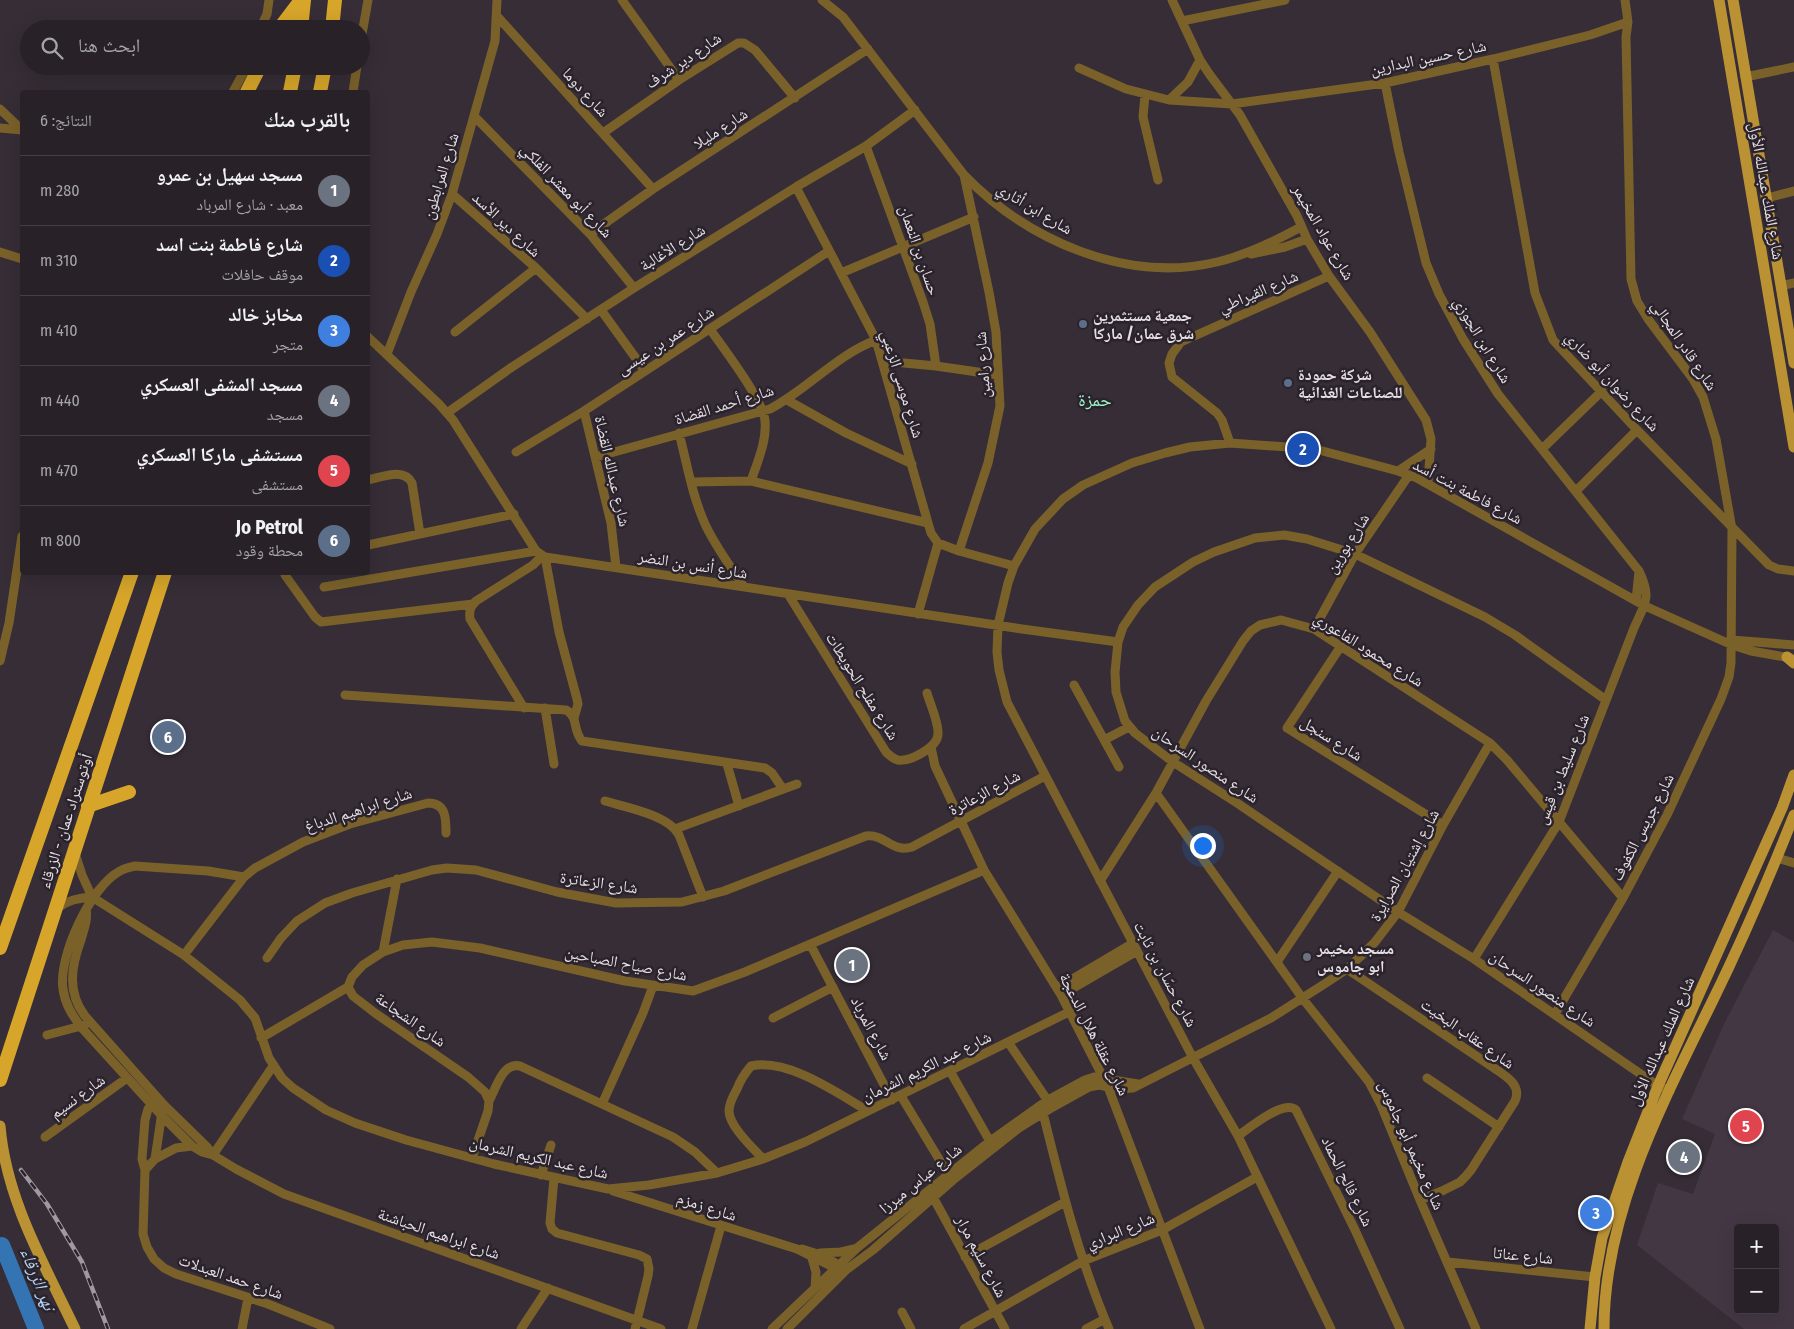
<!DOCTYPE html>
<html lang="ar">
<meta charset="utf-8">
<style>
body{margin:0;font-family:"Fira Sans Condensed","Noto Naskh Arabic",sans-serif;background:#302a30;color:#f1f3f6;direction:rtl}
.controls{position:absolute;right:15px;bottom:15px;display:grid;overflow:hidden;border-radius:5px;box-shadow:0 5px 20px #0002}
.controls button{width:45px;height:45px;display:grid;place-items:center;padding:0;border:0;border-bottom:1px solid #443f45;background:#282228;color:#f1f3f6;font:25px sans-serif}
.you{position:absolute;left:1202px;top:845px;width:18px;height:18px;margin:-12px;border:4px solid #fff;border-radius:50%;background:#1a73e8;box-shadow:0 0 0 8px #1a73e833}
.badge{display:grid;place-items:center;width:32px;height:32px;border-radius:50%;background:#bca0f2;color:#fff;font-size:16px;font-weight:700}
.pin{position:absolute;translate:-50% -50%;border:2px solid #fff;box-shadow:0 1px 5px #0006}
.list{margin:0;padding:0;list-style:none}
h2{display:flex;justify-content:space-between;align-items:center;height:65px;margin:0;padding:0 20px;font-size:21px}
h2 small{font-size:16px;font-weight:400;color:#a5a4a8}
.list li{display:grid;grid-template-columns:32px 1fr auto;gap:15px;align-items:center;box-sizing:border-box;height:70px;padding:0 20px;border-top:1px solid #443f45}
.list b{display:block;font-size:19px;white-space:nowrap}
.list p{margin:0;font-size:16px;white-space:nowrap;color:#a5a4a8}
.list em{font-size:16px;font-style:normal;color:#a5a4a8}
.icon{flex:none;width:28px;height:28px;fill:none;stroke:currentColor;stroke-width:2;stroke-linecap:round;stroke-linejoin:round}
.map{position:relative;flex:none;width:1794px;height:1329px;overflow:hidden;direction:ltr}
.search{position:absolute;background:#282228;box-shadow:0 5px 20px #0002;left:20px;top:20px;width:350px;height:55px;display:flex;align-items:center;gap:12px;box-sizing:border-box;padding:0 18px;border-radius:28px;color:#a5a4a8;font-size:19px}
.panel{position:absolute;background:#282228;box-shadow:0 5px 20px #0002;left:20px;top:90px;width:350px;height:485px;border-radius:5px;direction:rtl}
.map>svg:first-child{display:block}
.built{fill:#443744;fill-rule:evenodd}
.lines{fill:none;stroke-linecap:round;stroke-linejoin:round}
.river{stroke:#3574b2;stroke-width:16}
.minor{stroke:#7a612a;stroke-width:9}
.major{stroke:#bb9233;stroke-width:11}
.highway{stroke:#d6a52a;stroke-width:14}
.rail-casing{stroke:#a099a0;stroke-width:4.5}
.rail{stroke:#2b232c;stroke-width:2.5;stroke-dasharray:8;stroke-linecap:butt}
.service-dot{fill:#5c6f8a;stroke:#2b232c;stroke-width:2}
.worship-dot{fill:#6b7280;stroke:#2b232c;stroke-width:2}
.labels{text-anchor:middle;stroke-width:5;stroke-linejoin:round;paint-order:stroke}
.street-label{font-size:16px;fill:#e5dfe5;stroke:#2b232c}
.poi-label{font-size:16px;font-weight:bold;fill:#e5dfe5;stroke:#2b232c;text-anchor:start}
.neighbourhood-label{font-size:18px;fill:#9ef2c9;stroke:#2b232c}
.water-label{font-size:18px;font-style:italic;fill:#b3d3f5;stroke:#2b232c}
</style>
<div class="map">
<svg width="1794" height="1329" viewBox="0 0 1794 1329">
<rect width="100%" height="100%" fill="#362d36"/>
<path class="built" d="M1773,930L1794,942V1329H1744L1637,1245L1658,1183L1693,1194L1715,1134L1682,1119L1725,1022ZM1738,1228H1775V1310H1738Z"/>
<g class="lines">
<path class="river" d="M2,1245L36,1329"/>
<path class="minor" d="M622,0L679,80
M822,0L843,17L964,175C1027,240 1126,284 1217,262C1243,256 1277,240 1301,227
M1172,0L1200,60L1210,75L1240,115L1297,216L1307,239L1329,276L1370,332L1426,420L1431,439L1428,483
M497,16L653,189
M1182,21L1285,0
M260,29L267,14L269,0
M361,40L368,0
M1493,59L1535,293L1553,340L1637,430L1769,565L1778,569L1794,571
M1079,68L1126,89L1169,100L1232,104L1385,83L1493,59L1590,35L1628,22
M1745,77L1794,67
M1385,83L1399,152L1426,263L1439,294L1463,339L1498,394L1639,571C1652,598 1645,603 1634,628L1559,822L1474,959
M233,92L247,66
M353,92L357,66
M1145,95L1143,117L1158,180
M1169,100L1188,82L1200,60
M0,109L22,130
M474,116L590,234L634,288
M0,128L22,130
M603,133L679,80L738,43H744L755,50L795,98
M866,146L923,302L930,324L936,366
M796,187L876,340L928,523L931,533L938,543L918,614
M452,194L536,268L587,319
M1767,198L1794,191
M590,234L653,189L868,49
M0,252L22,259
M1251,254L1285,247L1307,239
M841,273L974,217
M1781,286L1794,283
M601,310L645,371
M710,329C723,348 764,401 765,421C767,441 757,463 751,481
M455,332L536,268
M368,337L439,404L453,420L536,551L545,557L1022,629L1118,642
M387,354L411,292L437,234L452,194L495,41L497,0
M883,361L936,366L998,375
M787,400L846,433L912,464
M584,411L611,523L616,567
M447,413L512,367L634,288L796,187L866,146L915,110
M679,433C687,464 692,495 705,524C715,546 731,567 744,587
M1230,443L1222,420L1217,413L1172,377L1169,363L1172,354L1181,342L1329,276
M1542,449L1602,391
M516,452L584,411L829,251
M596,457L770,409C808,389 835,356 876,340
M1398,471L1431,449
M368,480C382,477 404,467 412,483L420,534
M691,482L751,481L928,523
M1576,491L1637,430
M938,543L959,551L1014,566
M368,545L514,514
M959,551L988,463L1000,406L996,332L989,292L964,175
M545,557L559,632L577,699L578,704L574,718
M285,575L315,617L321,622L473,604
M324,587L536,551
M788,594L886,752C889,755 893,759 898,760C910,762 938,747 938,734C939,723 930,704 927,693
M1636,601L1639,571
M1314,629L1355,554L1409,475
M1732,640L1794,645
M1341,646L1287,728L1443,825
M0,661L9,623L22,536
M1074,685L1119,767
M345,695L566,710C579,717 572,729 582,741L765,768L772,773L783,789
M1606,700L1515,635L1485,617L1355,554L1307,539L1284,535L1255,538L1214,552L1193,562L1155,587L1138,605L1123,627L1118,642L1115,672L1116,692L1125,721L1135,733L1173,762L1237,803L1398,912L1474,959L1658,1086L1670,1091
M524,708L470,619C469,611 470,607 476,601L533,565L542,556
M545,708L554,764
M1104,740L1129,727
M931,747L935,766L984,870L1061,995L1108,1087L1200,1329
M727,764L739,806
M1156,793L1303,999L1369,1082L1381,1105L1420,1200L1476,1329
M605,801C625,807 669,815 679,835L703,897
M675,829L797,784
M75,853L82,875L92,897
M1777,858L1794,863
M244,877L208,871L135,866C130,867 125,868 120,871C91,886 58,956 63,989C65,1004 72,1015 81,1027L162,1116L192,1146L202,1152L213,1155L236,1169L284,1194L661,1329
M1100,881L1156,793L1206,701L1243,641L1251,631L1260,625L1281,620L1314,629L1490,743L1507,760L1623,898
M57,909C67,900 79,898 92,897L184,955L240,1000L255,1018L269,1058L282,1078L293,1088L326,1110L355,1123L406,1140L494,1164L608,1189L649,1185L717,1173L763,1159L805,1142L1069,1012
M86,909C88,920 84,929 81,940C71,967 67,992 85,1016L164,1105L207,1147L213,1155
M810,944L892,1100
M383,952L397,879
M184,955L244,877L255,868L303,842L350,824L428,803C446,803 446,818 446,833
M267,958L281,938L297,921L325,903L352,893L432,870L447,868L476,870L557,892L616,903L682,902L724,891L866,836C886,834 892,853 912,847L1045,776
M1277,962L1338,871
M1347,969L1494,1068C1506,1076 1522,1085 1515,1101L1471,1170L1466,1176L1460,1182L1442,1191L1420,1200
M348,987L352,977L363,965L383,952L403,945L432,942L480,948L625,981L693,991L745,972L984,870
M348,987L353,996L375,1013L468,1077L485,1092L489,1101L488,1111L472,1158
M1057,988L1133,943
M1061,995L1137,951
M1555,1014L1623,898L1667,815L1721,699L1729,677L1731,663L1732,529L1716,439L1703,397L1693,379L1648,319L1637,301L1631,279L1626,37L1628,22L1625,0
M773,1018L833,987
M47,1035L85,1025
M261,1038L348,987
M1008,1042L1050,1104
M950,1071L992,1145
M1427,1078L1499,1127
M156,1096L148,1109L145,1120L142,1159L145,1170L143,1234L147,1247L154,1259L164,1268L176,1274L268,1304L330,1329
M901,1096L948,1174
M489,1101C496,1089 502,1062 520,1066L673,1137L695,1152L717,1173
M602,1104L643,1013L653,986
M1043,1113C1061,1186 1079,1259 1109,1329
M1238,1136C1249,1128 1284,1099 1296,1110L1355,1230L1400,1329
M45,1137L127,1078
M213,1155L273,1066
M155,1159L176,1148L192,1146
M763,1159C753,1148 729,1126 729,1111C729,1104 733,1096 737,1089C740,1081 745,1073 751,1066C788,1058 837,1093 868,1111
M145,1170L155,1159L162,1112
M541,1175L551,1145
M554,1178L550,1223L552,1229L557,1233L639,1255L647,1259L649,1269L648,1276L635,1329
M613,1191L797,1249L839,1270
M933,1197L1005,1329
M802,1249L824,1256L842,1267
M820,1253L841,1252L854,1249
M965,1257L1065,1202
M812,1258L816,1272L815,1288
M1448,1262L1595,1277
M902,1312L911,1329
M242,1329L248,1298
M521,1329L548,1288
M692,1329L721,1226
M772,1329L857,1248L989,1142L1048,1100L1085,1080L1094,1077L1138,1084
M787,1329L846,1270L873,1250L953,1180L1019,1128L1053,1107L1089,1087L1099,1085L1119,1089L1133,1088L1271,1018L1326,983L1347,969L1363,954L1375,942L1398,912L1443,825L1490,743
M964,1329L1083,1261L1162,1230L1257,1177
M1086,1329L1105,1319
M1331,1329L1238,1136L1193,1058L1007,702L999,670L997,652L998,625L1008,583L1014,566L1035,529L1063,499L1083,485L1132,463L1165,453L1190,447L1230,443L1315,449L1398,471L1417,478L1645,606L1732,645L1751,651L1791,658"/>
<path class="major" d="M1719,0L1794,447
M1733,0L1794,363
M1787,657L1794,663
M0,1126C6,1199 44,1264 75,1329
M1590,1329L1595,1277L1602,1238L1628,1162L1658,1086L1782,808L1794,775
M1604,1329C1604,1213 1662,1104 1712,1002C1742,941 1769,878 1794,815"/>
<path class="highway" d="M279,29L301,0
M301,29L304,0
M332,29L335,0
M247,92L260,66
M290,92L295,66
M320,92L325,66
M88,806L129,792
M0,948L132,572
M0,1080L165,572"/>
<g class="rail-casing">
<path id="rail" d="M21,1170L47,1204L82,1262L108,1329"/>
</g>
<use href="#rail" class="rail"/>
</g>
<g class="service-dot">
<circle cx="1083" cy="324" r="5"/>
<circle cx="1288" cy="383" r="5"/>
</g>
<circle class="worship-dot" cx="1307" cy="957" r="5"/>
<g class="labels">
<g class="street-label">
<text transform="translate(1428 57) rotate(-12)" y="6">شارع حسين البدارين</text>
<text transform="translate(683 60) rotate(-34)" y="6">شارع دير شرف</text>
<text transform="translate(586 92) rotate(48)" y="6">شارع دوما</text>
<text transform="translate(720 128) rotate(-33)" y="6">شارع مليلا</text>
<text transform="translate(440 176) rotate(-73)" y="6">شارع المرابطون</text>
<text transform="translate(567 190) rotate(46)" y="6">شارع أبو معشر الفلكي</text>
<text transform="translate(1767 191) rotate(80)" y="6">شارع الملك عبدالله الأول</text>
<text transform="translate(1035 208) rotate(31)" y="6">شارع ابن أثاري</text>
<text transform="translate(507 224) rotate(43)" y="6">شارع دير الأسد</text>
<text transform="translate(1324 232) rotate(60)" y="6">شارع عواد المخيمر</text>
<text transform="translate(672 247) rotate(-32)" y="6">شارع الأغالبة</text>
<text transform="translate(920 250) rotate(71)" y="6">حسان بن النعمان</text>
<text transform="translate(1258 291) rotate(-23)" y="6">شارع القيراطي</text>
<text transform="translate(665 340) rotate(-33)" y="6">شارع عمر بن عيسى</text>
<text transform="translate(1483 340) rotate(59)" y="6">شارع ابن الجوزي</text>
<text transform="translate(1685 345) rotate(56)" y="6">شارع قادر المجالي</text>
<text transform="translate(982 365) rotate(-94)" y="6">شارع رامين</text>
<text transform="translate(1613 381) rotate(47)" y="6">شارع رضوان أبو ضاري</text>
<text transform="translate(903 384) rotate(73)" y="6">شارع موسى الزعبي</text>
<text transform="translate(724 404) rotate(-17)" y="6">شارع أحمد القضاة</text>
<text transform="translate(613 471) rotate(77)" y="6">شارع عبدالله القضاة</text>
<text transform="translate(1468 491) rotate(28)" y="6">شارع فاطمة بنت أسد</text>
<text transform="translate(1347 543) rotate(-58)" y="6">شارع بورين</text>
<text transform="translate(693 564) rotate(9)" y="6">شارع أنس بن النضر</text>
<text transform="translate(1369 649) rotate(32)" y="6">شارع محمود الفاعوري</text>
<text transform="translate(863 686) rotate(58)" y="6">شارع مفلح الحويطات</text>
<text transform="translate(1332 738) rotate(32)" y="6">شارع سنجل</text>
<text transform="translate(1206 764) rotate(34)" y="6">شارع منصور السرحان</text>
<text transform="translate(1562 769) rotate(-68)" y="6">شارع سليط بن قيس</text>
<text transform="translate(984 792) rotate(-28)" y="6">شارع الزعاترة</text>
<text transform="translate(358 809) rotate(-18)" y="6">شارع ابراهيم الدباغ</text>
<text transform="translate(65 821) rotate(-72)" y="6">أوتوستراد عمان - الزرقاء</text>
<text transform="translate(1642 827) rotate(-63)" y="6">شارع جريس الكفوف</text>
<text transform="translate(1404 865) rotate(-61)" y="6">شارع إشتيان الصرايرة</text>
<text transform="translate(599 882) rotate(8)" y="6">شارع الزعاترة</text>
<text transform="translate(626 963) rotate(11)" y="6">شارع صياح الصباحين</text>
<text transform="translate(1166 974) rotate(62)" y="6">شارع حسّان بن ثابت</text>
<text transform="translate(1543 988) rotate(34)" y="6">شارع منصور السرحان</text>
<text transform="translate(411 1019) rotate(35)" y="6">شارع الشجاعة</text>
<text transform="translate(872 1028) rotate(62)" y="6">شارع المرباد</text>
<text transform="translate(1468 1033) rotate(35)" y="6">شارع عقاب البخيت</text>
<text transform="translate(1095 1034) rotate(63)" y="6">شارع عقلة هلال الدعجة</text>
<text transform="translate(1661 1041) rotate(-66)" y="6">شارع الملك عبدالله الأول</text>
<text transform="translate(926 1066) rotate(-26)" y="6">شارع عبد الكريم الشرمان</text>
<text transform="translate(77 1096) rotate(-36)" y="6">شارع نسيم</text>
<text transform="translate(1412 1145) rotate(66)" y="6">شارع مخيمر أبو جاموس</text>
<text transform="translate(539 1157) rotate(13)" y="6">شارع عبد الكريم الشرمان</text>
<text transform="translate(920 1178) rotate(-39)" y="6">شارع عباس ميرزا</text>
<text transform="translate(1348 1181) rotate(64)" y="6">شارع فالح الحماد</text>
<text transform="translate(707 1206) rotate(18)" y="6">شارع زمزم</text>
<text transform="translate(1120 1230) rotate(-22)" y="6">شارع البراري</text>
<text transform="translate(439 1233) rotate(19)" y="6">شارع ابراهيم الحباشنة</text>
<text transform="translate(1523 1255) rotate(6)" y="6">شارع عناتا</text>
<text transform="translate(982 1256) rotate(62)" y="6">شارع سليم مرار</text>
<text transform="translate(231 1276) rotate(19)" y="6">شارع حمد العبدلات</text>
</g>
<g class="poi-label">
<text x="1093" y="321">جمعية مستثمرين<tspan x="1093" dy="18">شرق عمان/ ماركا</tspan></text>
<text x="1298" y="380">شركة حمودة<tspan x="1298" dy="18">للصناعات الغذائية</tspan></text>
<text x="1317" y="954">مسجد مخيمر<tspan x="1317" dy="18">ابو جاموس</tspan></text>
</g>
<g class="neighbourhood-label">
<text x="1095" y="406">حمزة</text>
</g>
<g class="water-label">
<text transform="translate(38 1279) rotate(68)" y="6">نهر الزرقاء</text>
</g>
</g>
</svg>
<div class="controls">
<button>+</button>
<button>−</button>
</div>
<div class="you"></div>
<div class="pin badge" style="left:852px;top:965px;background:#6b7280">1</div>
<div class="pin badge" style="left:1303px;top:449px;background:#1a4fb4">2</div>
<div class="pin badge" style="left:1596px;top:1213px;background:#3f7fe0">3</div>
<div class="pin badge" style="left:1684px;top:1157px;background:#6b7280">4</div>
<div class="pin badge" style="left:1746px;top:1126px;background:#e0444e">5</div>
<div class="pin badge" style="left:168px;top:737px;background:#5c6f8a">6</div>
<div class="search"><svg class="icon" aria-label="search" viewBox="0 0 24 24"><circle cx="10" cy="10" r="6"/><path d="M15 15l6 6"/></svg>ابحث هنا</div>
<section class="panel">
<h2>بالقرب منك<small>النتائج: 6</small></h2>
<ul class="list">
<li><span class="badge" style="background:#6b7280">1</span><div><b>مسجد سهيل بن عمرو</b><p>معبد · شارع المرباد</p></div><em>280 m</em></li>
<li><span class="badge" style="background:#1a4fb4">2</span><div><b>شارع فاطمة بنت اسد</b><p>موقف حافلات</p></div><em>310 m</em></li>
<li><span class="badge" style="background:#3f7fe0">3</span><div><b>مخابز خالد</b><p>متجر</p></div><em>410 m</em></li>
<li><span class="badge" style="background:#6b7280">4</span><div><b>مسجد المشفى العسكري</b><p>مسجد</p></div><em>440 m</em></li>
<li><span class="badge" style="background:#e0444e">5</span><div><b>مستشفى ماركا العسكري</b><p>مستشفى</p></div><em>470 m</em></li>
<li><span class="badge" style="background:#5c6f8a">6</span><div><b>Jo Petrol</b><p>محطة وقود</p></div><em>800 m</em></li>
</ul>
</section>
</div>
